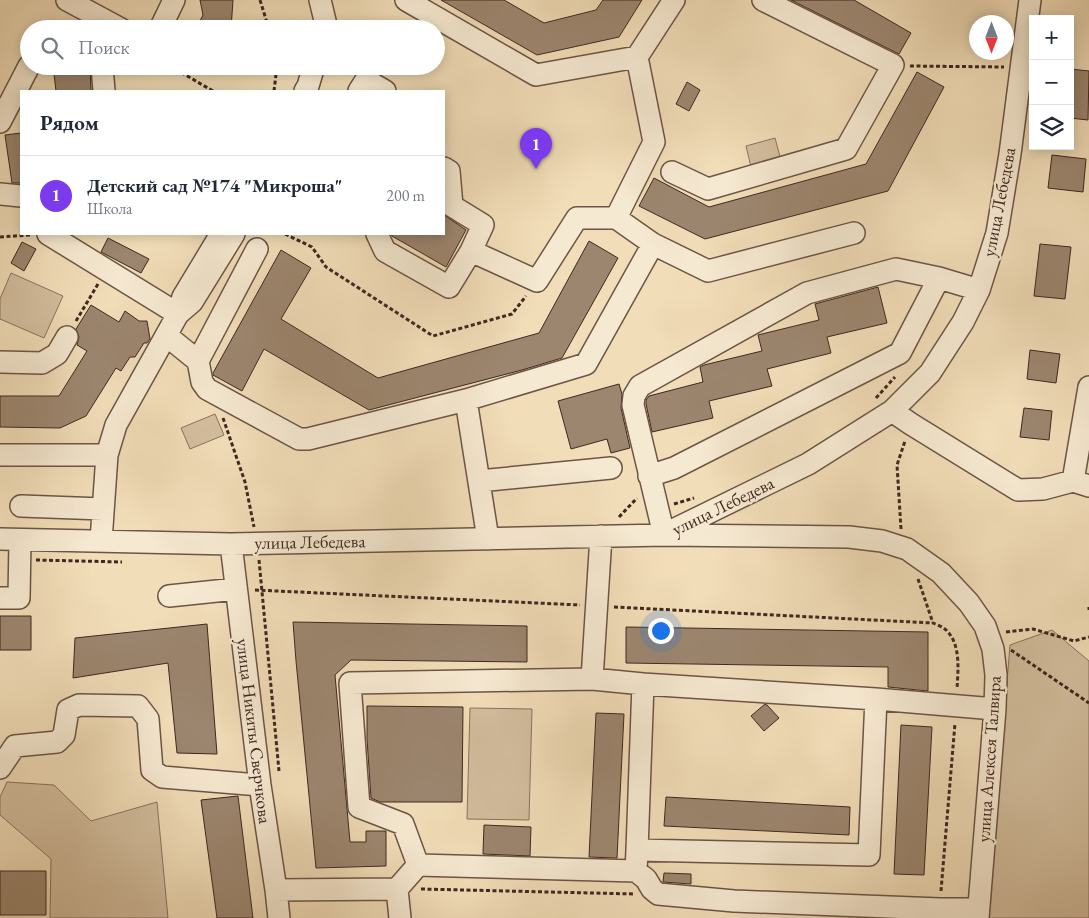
<!DOCTYPE html>
<html lang="ru">
<meta charset="utf-8">
<style>
body{margin:0;font-family:"EB Garamond",serif;background:#f2f2f3;color:#1f2937}
.controls{position:absolute;right:15px;top:15px;display:grid;overflow:hidden;border-radius:0px;box-shadow:0 2px 12px #0003}
.controls button{width:45px;height:45px;display:grid;place-items:center;padding:0;border:0;border-bottom:1px solid #e0e1e3;background:#fff;color:#1f2937;font:25px sans-serif}
.compass{position:absolute;left:969px;top:15px;width:45px;height:45px;border-radius:50%;background:#fff;box-shadow:0 2px 12px #0003;rotate:180deg}
.you{position:absolute;left:660px;top:630px;width:18px;height:18px;margin:-12px;border:4px solid #fff;border-radius:50%;background:#1a73e8;box-shadow:0 0 0 8px #1a73e833}
.badge{display:grid;place-items:center;width:32px;height:32px;border-radius:50%;background:#7c3aed;color:#fff;font-size:16px;font-weight:700}
.pin{position:absolute;translate:-50% -41px;filter:drop-shadow(0 1px 2px #0008)}
.pin::after{content:'';position:absolute;top:26px;width:18px;height:15px;background:inherit;clip-path:polygon(0 0,100% 0,50% 100%)}
.list{margin:0;padding:0;list-style:none}
h2{display:flex;justify-content:space-between;align-items:center;height:65px;margin:0;padding:0 20px;font-size:21px}
h2 small{font-size:16px;font-weight:400;color:#747a83}
.list li{display:grid;grid-template-columns:32px 1fr auto;gap:15px;align-items:center;box-sizing:border-box;height:80px;padding:0 20px;border-top:1px solid #e0e1e3}
.list b{display:block;font-size:19px;white-space:nowrap}
.list p{margin:0;font-size:16px;white-space:nowrap;color:#747a83}
.list em{font-size:16px;font-style:normal;color:#747a83}
.icon{flex:none;width:28px;height:28px;fill:none;stroke:currentColor;stroke-width:2;stroke-linecap:round;stroke-linejoin:round}
.map{position:relative;flex:none;width:1089px;height:918px;overflow:hidden}
.search{position:absolute;background:#fff;box-shadow:0 2px 12px #0003;left:20px;top:20px;width:425px;height:55px;display:flex;align-items:center;gap:12px;box-sizing:border-box;padding:0 18px;border-radius:28px;color:#747a83;font-size:19px}
.panel{position:absolute;background:#fff;box-shadow:0 2px 12px #0003;left:20px;top:90px;width:425px;height:145px;border-radius:0px}
.map>svg:first-child{display:block}
.green{fill:#d3be9e;stroke:#89735f}
.building{fill:#9c866f;stroke:#3f2820}
.lines{fill:none;stroke-linecap:round;stroke-linejoin:round}
.minor-casing{stroke:#6c5546;stroke-width:24}
.path{stroke:#3f2820;stroke-width:3;stroke-dasharray:4 2.5;stroke-linecap:butt}
.minor{stroke:#f6e9d1;stroke-width:21}
.labels{text-anchor:middle;stroke-width:4.5;stroke-linejoin:round;paint-order:stroke}
.street-label{font-size:18px;fill:#3f2820;stroke:#f6e9d1}
</style>
<div class="map">
<svg width="1089" height="918" viewBox="0 0 1089 918">
<rect width="100%" height="100%" fill="#f1ddb8"/>
<filter id="stains"><feTurbulence type="fractalNoise" baseFrequency=".004" numOctaves="4"/><feColorMatrix values="0 0 0 0 .2 0 0 0 0 .09 0 0 0 0 .02 0 0 0 .5 -.17"/></filter>
<radialGradient id="worn" r=".72"><stop offset=".6" stop-color="#630" stop-opacity="0"/><stop offset="1" stop-color="#630" stop-opacity=".3"/></radialGradient>
<path class="green" d="M775,138L782,164L752,171L746,146Z
M11,273L63,296L44,338L0,319V299Z
M215,414L224,435L190,449L181,428Z
M1052,630L1089,661V918H988L1010,645Z
M470,708L532,709L529,820L467,819Z
M7,782L54,785L91,821L157,802L168,918H50L51,859L0,815V797Z"/>
<path class="building" d="M200,0H233L231,29H196L203,15Z
M441,0H504L544,23L596,10L603,0H642L619,37L537,55Z
M791,0H854L911,33L899,54Z
M53,66H90L91,91H56Z
M1070,69L1089,71L1088,120L1070,118Z
M917,72L944,87L888,191L705,239L639,206L654,178L709,207L866,164Z
M687,82L700,90L689,111L676,104Z
M21,133V183H12L5,135Z
M1052,155L1086,159L1083,192L1048,188Z
M444,215L466,230L446,267L392,236L391,234H444Z
M108,238L149,259L141,273L101,252Z
M589,241L618,258L562,358L522,370L369,410L264,349L242,391L213,375V373L281,250L311,268L281,319L378,378L539,333Z
M22,242L36,249L24,271L11,263Z
M1040,244L1071,247L1065,299L1034,296Z
M878,287L887,323L827,337L831,353L767,369L772,386L709,401L713,418L652,432L646,404V400L649,396L703,382L700,367L704,365L762,351L758,335L819,320L815,304Z
M91,305L119,322L125,311L139,321H147L150,339L147,343H144L135,357H130L121,371L116,368L86,416L60,428L0,427V396H59L87,351L77,345L79,337L76,329Z
M1030,350L1060,354L1056,383L1027,379Z
M619,384L622,394L621,408L630,448L611,453L607,439L571,449L558,401Z
M1024,408L1052,411L1049,440L1020,437Z
M0,616H31V650H0Z
M293,622L527,626V662L351,660L335,675L350,842H366V831H386V866L316,868L296,661Z
M207,624L217,754L177,753L168,663L73,678L75,638Z
M626,627L928,632V691L888,687V667L626,663Z
M765,704L767,705L779,718L764,731L751,716Z
M367,706L463,707L462,802H380L371,798L367,739Z
M596,713L624,714L617,858L589,857Z
M901,725L932,727L924,875L894,874Z
M238,796L253,918H217L201,800Z
M666,797L850,807L849,835L664,826Z
M484,825L531,827L530,856L483,854Z
M0,871H46V915H0Z
M664,873L691,874V884L663,882Z"/>
<g class="lines">
<g class="minor-casing">
<path id="minor" d="M67,0L121,29
M320,0L327,29
M406,0L536,75L637,57L674,0
M160,29L174,0
M637,57L654,142L616,218L653,244L708,271L854,233
M102,66L104,91
M305,91L308,86L314,66
M359,91L366,80L385,91
M0,122L29,66
M672,172L708,189L846,149L893,65L763,0
M0,194L21,196
M48,234L178,314L116,425L107,455L101,541
M221,234L183,297L178,314L192,302L234,234
M377,234L385,251L449,287L471,251L483,225L452,206L449,171L444,168
M471,251L537,281L577,218H616
M167,336L198,361L202,382L207,389L299,439H308L466,400
M198,361L257,249
M0,362L42,363L57,354L67,337
M892,411L911,424L1018,490L1043,489L1073,481L1089,486
M0,455H107
M649,476L674,468L900,353L939,278
M479,481L611,468
M1073,481L1089,387
M21,506L103,509
M667,533L808,464L892,411L930,373L963,322L979,290L997,233L1010,154L1030,0
M664,535L633,405L634,396L640,386L807,293L896,269L939,278L979,290
M0,539L231,544L664,535L849,537L882,541L907,549L941,573L969,603L985,626L993,649L996,675L995,709L978,918
M488,539L466,400L586,364L653,244
M231,544L260,785L276,890L279,918
M169,596L236,589
M0,598H19L20,540
M592,679L601,536
M643,684L637,850L869,855L876,699
M0,768L15,746L57,742L64,735L68,710L79,705L138,706L148,719L152,770L162,777L260,785
M637,850L636,871L646,879L652,889L658,894L734,901L940,909H978
M418,865L636,871
M397,889L400,918
M276,890L397,889L418,865L403,824L359,807L350,683L592,679L643,684L876,699L995,709"/>
</g>
<path class="path" d="M260,0L269,29
M170,66L213,91
M910,66L1004,67
M274,91L277,66
M285,234L312,247L326,267L433,336L512,314L526,296
M0,237L30,235
M76,321L98,284
M876,398L895,377
M223,418L245,482L254,527
M674,504L694,498
M619,517L637,498
M901,529L897,465L905,441
M36,560L122,562
M259,560L279,771
M918,579L933,623
M255,590L580,605
M614,607L933,623C937,625 944,627 947,631C961,645 958,671 957,689
M1089,607V610
M1006,632L1033,629L1074,641L1089,637
M1011,650L1089,703
M421,889L635,894
M941,891L955,723"/>
<use href="#minor" class="minor"/>
</g>
<g class="labels">
<g class="street-label">
<text transform="translate(999 202) rotate(-79)" y="6">улица Лебедева</text>
<text transform="translate(723 506) rotate(-26)" y="6">улица Лебедева</text>
<text transform="translate(310 542) rotate(-1)" y="6">улица Лебедева</text>
<text transform="translate(254 731) rotate(83)" y="6">улица Никиты Сверчкова</text>
<text transform="translate(989 759) rotate(-86)" y="6">улица Алексея Талвира</text>
</g>
</g>
<rect width="100%" height="100%" filter="url(#stains)"/>
<rect width="100%" height="100%" fill="url(#worn)"/>
</svg>
<div class="controls">
<button>+</button>
<button>−</button>
<button><svg class="icon" aria-label="layers" viewBox="0 0 24 24"><path d="M12 4l9 5-9 5-9-5zM3 14l9 5 9-5"/></svg></button>
</div>
<svg class="compass" viewBox="-18 -18 36 36"><path d="M0-13l5 13h-10z" fill="#e53935"/><path d="M0 13l5-13h-10z" fill="#747a83"/></svg>
<div class="you"></div>
<div class="pin badge" style="left:536px;top:169px">1</div>
<div class="search"><svg class="icon" aria-label="search" viewBox="0 0 24 24"><circle cx="10" cy="10" r="6"/><path d="M15 15l6 6"/></svg>Поиск</div>
<section class="panel">
<h2>Рядом<small></small></h2>
<ul class="list">
<li><span class="badge">1</span><div><b>Детский сад №174 &quot;Микроша&quot;</b><p>Школа</p></div><em>200 m</em></li>
</ul>
</section>
</div>
